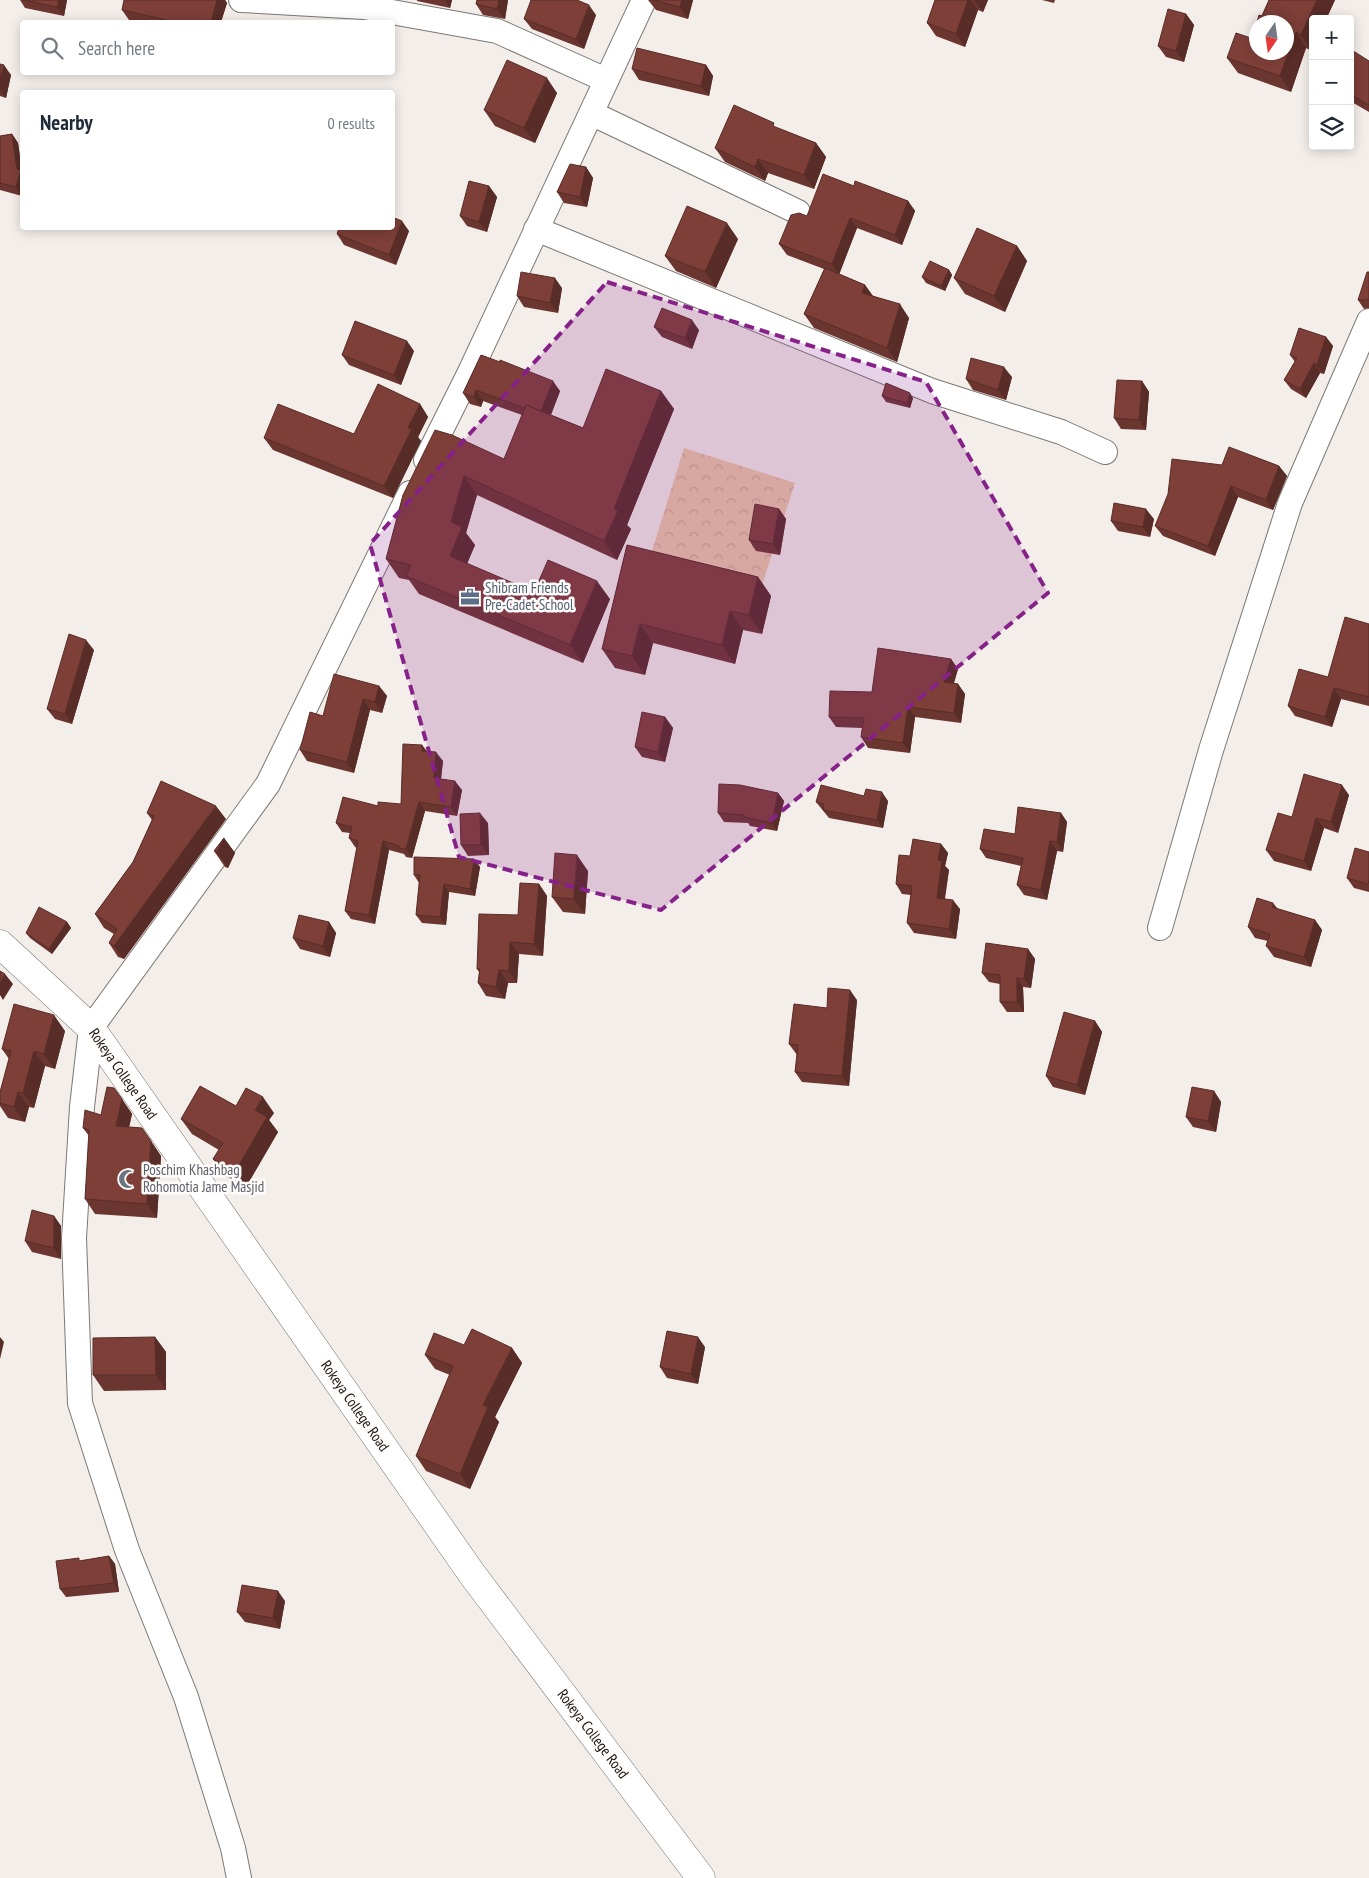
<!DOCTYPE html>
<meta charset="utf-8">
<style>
body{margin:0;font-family:"PT Sans Narrow",sans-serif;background:#f6f6f7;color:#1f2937}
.controls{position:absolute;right:15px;top:15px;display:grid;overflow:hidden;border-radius:5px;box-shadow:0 2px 12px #0003}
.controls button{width:45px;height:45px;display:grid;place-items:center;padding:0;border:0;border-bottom:1px solid #e0e1e3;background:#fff;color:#1f2937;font:25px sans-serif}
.compass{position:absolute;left:1249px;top:15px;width:45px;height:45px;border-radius:50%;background:#fff;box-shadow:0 2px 12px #0003;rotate:193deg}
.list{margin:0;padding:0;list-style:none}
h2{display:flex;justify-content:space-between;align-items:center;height:65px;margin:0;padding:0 20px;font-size:21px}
h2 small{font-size:16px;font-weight:400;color:#747a83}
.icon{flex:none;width:28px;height:28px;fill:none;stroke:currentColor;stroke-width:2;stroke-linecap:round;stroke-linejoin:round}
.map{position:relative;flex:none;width:1369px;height:1878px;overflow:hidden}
.search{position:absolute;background:#fff;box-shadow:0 2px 12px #0003;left:20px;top:20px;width:375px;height:55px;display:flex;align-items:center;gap:12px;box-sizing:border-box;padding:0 18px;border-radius:5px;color:#747a83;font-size:19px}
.panel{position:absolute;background:#fff;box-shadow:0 2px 12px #0003;left:20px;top:90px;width:375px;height:140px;border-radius:5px}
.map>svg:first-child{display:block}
.park{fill:url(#park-crowns)}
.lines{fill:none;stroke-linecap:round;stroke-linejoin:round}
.street-casing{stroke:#7c7874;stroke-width:26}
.secondary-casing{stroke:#7c7874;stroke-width:29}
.street{stroke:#fff;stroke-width:24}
.secondary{stroke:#fff;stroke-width:28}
.wall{fill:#6c3630}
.shaded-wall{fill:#582c27}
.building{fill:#7d3f38;stroke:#582c27}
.marked{fill:#862189;fill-opacity:0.2;stroke:#862189;stroke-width:4;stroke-dasharray:10 6;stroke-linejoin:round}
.labels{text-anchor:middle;stroke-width:5;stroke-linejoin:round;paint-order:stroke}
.service-label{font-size:15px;fill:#4e5e75;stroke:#fffcf9;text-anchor:start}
.street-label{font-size:15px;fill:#1a1817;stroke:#fffcf9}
.worship-label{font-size:15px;fill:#5b616d;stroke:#fffcf9;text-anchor:start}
</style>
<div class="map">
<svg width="1369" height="1878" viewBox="0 0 1369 1878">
<defs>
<pattern id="park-crowns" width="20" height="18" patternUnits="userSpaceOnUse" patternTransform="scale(1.25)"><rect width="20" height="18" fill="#ecc8a8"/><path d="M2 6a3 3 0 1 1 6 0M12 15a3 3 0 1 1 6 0" fill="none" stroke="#caab90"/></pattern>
</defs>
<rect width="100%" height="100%" fill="#f3eeea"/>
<path class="park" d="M684,448L795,483L762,585L652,551Z"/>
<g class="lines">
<g class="street-casing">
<path id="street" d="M241,0L364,7L497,31L606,80
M591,113L798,212
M536,229L932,391L1061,432L1105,452
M426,460L469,374L644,0
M1160,928L1211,750L1290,503L1369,321
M239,1878L233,1848L186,1697L127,1550L80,1403L74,1238L82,1107L91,1028L268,784L410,493"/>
</g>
<g class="secondary-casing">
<path id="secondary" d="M0,944L91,1028L472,1574L701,1878"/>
</g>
<use href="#street" class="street"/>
<use href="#secondary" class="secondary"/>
</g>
<path class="wall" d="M20,0H67L64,16L25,8Z
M124,0H225L227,3L221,22H139L129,20L122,10Z
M417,0H452L450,8L417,1Z
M477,0H508L505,19L483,15L476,4Z
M648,0H693L688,19L656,10Z
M935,0H988L983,12L978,10L965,47L936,36L927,23Z
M1042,0H1055L1054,3Z
M1269,0H1335L1312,51L1306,48L1291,92L1238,73L1227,58L1251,38Z
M1186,14L1194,25L1184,62L1166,57L1158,46Z
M596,15L584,49L532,29L524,19Z
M1350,49L1369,61V112L1350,101Z
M0,64L11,75L6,98L0,96Z
M706,65L713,76L709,96L639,80L632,69Z
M557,93L535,143L495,126L484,110Z
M778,128L816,143L826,157L814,189L768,173L765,181L725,162L715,148Z
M12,134L18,143L22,171V196L0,190V136Z
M586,167L593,178L587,207L564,203L557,192Z
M489,186L497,197L487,232L467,226L460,216Z
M854,186L908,201L915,211L902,245L857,228L839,274L865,285L873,296L909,318L897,362L814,328L804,314L824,269L787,255L779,244L807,216Z
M409,231L396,265L344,245L337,234Z
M738,239L716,288L676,271L665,256Z
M1017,246L1027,261L1005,312L965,294L954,278Z
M949,270L952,275L945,291L926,283L922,277Z
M1369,272V308L1364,309L1358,300Z
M562,288L558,313L524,307L517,296Z
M654,327L699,330L692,349L662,337Z
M1326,337L1333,346L1324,374L1320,373L1306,398L1291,389L1284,380L1295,362L1290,355Z
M414,351L401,385L349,365L342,355Z
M481,355L560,391L551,415L583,428L661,391L674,409L627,525L631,529L617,560L477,495L466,533L475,545L467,564L534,592L610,599L583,663L419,594L409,580L399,578L386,559L403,495L504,459L522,415L483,401L481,407L470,404L463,393Z
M1012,377L1006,400L973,390L966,379Z
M1142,381L1149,392L1146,430L1121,429L1114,418Z
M882,396L913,398L910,408L886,402Z
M420,404L428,417L418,437L421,441L393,498L273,450L264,438L354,434Z
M1222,465L1279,466L1287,476L1273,510L1238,497L1215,556L1163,536L1155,526Z
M779,509L786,519L780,555L756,551L749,540Z
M1154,519L1150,537L1118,531L1111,521Z
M627,545L758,577L771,596L762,634L743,630L735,664L653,643L645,675L615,668L602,649Z
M1369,624V706L1341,699L1332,727L1295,716L1288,706L1328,677Z
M94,650L72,724L55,719L47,709Z
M951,659L958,669L954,683L958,684L965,694L961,723L915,717L910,753L868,748L861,737L862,728L836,727L829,717L872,692Z
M379,686L387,696L382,713L370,710L354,773L307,761L300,750L323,716Z
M665,717L673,728L665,762L642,757L635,747Z
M422,745L427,752L443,761L441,779L462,790L457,816L425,811L412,858L406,857L404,854L389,850L375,924L351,919L345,911L357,848L355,847L349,838L350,833L342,832L336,823L378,806L401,804Z
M778,793L784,801L777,831L750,826L748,823L724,822L718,813Z
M1349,795L1338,833L1324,828L1311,871L1274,861L1266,850L1292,817Z
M864,796L888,801L883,828L829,818L816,802Z
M147,813L226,819L124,959L118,957L109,943L114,934L104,928L95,914L133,862L152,820Z
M1061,813L1067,822L1063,852L1057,851L1047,900L1024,895L1017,885L1021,866L986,858L980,849L1015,834Z
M488,823L489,855L468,856L461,845Z
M224,838L235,853L228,868L225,867L214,851Z
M941,844L948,853L945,866L949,870L945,899L960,909L956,939L914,933L907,923L911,895L902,894L896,884L910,856Z
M1369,852V892L1354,888L1347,878Z
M474,859L480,867L475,896L449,892L446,925L422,923L416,915L419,883L414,875Z
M588,871L585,914L563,912L552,897Z
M539,884L547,896L543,956L519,954L517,983H508L505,999L486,996L478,983L479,972L477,969L518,915Z
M1278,909L1315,920L1322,930L1311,967L1274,957L1266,946L1268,941L1255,938L1248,927Z
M67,922L71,928L52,954L30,938L26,933Z
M329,922L336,933L330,957L300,949L293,938Z
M1028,949L1035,959L1031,988L1023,987L1024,1012H1007L1000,1002V984L989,982L982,973Z
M857,1000L849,1086L802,1082L795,1072L797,1055L789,1044L827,1008Z
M1095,1021L1102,1032L1085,1095L1053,1087L1046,1076Z
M65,1031L55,1069L45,1066L34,1108L29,1107L25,1122L8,1118L0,1106V1092L9,1059L2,1049Z
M114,1088L132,1114L129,1127L142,1128L161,1156L157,1218L95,1214L85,1199L89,1136L83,1128L101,1115Z
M1214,1091L1221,1102L1216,1132L1193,1127L1186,1117Z
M274,1113L269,1120L278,1132L246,1187L224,1175L213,1159L219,1150L192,1134L181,1119Z
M54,1216L61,1226V1259L32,1252L25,1241Z
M155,1337L166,1352V1390L104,1391L93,1375Z
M464,1345L512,1348L522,1363L495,1417L499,1422L470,1489L426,1471L416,1456L450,1375L435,1369L425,1355Z
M705,1347L698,1384L667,1378L660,1367Z
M109,1556L115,1564L119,1592L66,1597L60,1589L81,1561Z
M285,1601L280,1629L245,1622L237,1612Z"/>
<path class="shaded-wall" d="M59,0H67L64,16L57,7Z
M217,0H225L227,3L221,22H211Z
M445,0H452L450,8Z
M499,0H508L505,19L497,9Z
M682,0H693L688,19L680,7Z
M968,0H971L978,10L965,47L956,34Z
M974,0H988L983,12Z
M1317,0H1335L1326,19H1313V49L1312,51L1301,35Z
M589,5L596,15L584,49L576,39Z
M1186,14L1194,25L1184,62L1176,51Z
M1296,32L1306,48L1291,92L1280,76Z
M4,65L11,75L6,98L0,90V80Z
M706,65L713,76L709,96L701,86Z
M547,78L557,93L535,143L524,128Z
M12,134L18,143L22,171V196L16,187L17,169Z
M816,143L826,157L814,189L804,175Z
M758,159L768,173L765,181L755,167Z
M586,167L593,178L587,207L580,197Z
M489,186L497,197L487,232L479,222Z
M908,201L915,211L902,245L895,235Z
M850,218L857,228L839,275L832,264Z
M402,221L409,231L396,265L389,255Z
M727,223L738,239L716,288L705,272Z
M1017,246L1027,261L1005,312L994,296Z
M949,270L952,275L945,291L941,286Z
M555,278L562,288L558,313L550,303Z
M865,285L875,299L862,293Z
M900,304L909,318L897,362L887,348Z
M692,320L699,330L692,349L685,338Z
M1326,337L1333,346L1324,374L1317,365Z
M407,341L414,351L401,385L394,375Z
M1314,363L1320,373L1306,398L1300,389Z
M1004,367L1012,377L1006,400L998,390Z
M553,381L560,391L547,425L540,414Z
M1142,381L1149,392L1146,430L1139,420Z
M476,390L483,401L481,407L474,397Z
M661,391L674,409L627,525L631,529L617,560L604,541L614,509Z
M910,393L913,398L910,408L907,403Z
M420,404L428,417L418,437L421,441L393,498L384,486L408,428Z
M1279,466L1287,476L1273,510L1266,500Z
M464,476L477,495L466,533L475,545L462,575L450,556L451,522Z
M1231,486L1238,497L1215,556L1208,546Z
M779,509L786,519L780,555L773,544Z
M1146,509L1154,519L1150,537L1143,527Z
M758,577L771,596L762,634L749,615Z
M597,581L610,599L583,663L570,645Z
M730,611L743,630L735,664L722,645Z
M640,624L653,643L645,675L632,656Z
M86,640L94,650L72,724L65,714Z
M951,659L958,669L951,692L944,682Z
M958,684L965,694L961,723L954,713Z
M379,686L387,696L382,713L375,702Z
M1334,688L1341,699L1332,727L1325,717Z
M363,699L370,710L354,773L347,762Z
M908,707L915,717L910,753L903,743Z
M665,717L673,728L665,762L658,752Z
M422,745L429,754L422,751Z
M436,752L443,761L440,787L434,778Z
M455,781L462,790L457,816L451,807Z
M1342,785L1349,795L1338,833L1331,822Z
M882,792L888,801L883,828L877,820Z
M778,793L784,801L777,831L772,823Z
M419,802L425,811L412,858L406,849Z
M216,806L226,819L124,959L114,946Z
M480,813L488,823L489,855L481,845Z
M1061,813L1067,822L1063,852L1057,842Z
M1316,818L1324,828L1311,871L1304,861Z
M224,838L235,853L228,868L217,852Z
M383,841L389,850L375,924L369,915Z
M1050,841L1057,851L1047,900L1041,890Z
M941,844L948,853L945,866L949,870L943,907L937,898L938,860Z
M577,855L588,871L585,914L574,899Z
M474,859L480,867L475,896L470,889Z
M444,884L449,892L446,925L440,917Z
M539,884L547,896L543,956L534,944Z
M953,900L960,909L956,939L949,929Z
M1273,903L1281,913L1272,907Z
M1315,920L1322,930L1311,967L1304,957Z
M67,922L71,928L52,954L49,949Z
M329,922L336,933L330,957L323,946Z
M510,942L519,954L517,983L509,971Z
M1028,949L1035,959L1031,988L1024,979Z
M499,970L508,983L505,999L496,987Z
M5,974L13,984L3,1000L0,995V983Z
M1017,978L1023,987L1024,1012L1017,1002Z
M850,990L857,1000L849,1086L842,1076Z
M54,1015L65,1031L55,1069L44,1054Z
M1095,1021L1102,1032L1085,1095L1077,1085Z
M34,1051L45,1066L34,1108L23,1093Z
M1214,1091L1221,1102L1216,1132L1208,1121Z
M18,1092L29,1107L25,1122L14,1107Z
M263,1097L274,1113L269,1120L278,1132L246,1187L235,1172L255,1110Z
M122,1099L132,1114L126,1141L116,1126Z
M151,1141L161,1156L157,1218L147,1204Z
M54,1216L61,1226V1259L54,1248Z
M0,1337L4,1342L0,1359Z
M155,1337L166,1352V1390L156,1375Z
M698,1337L705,1347L698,1384L691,1374Z
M512,1348L522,1363L495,1417L499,1422L470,1489L460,1474L483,1405Z
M109,1556L115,1564L119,1592L114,1583Z
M278,1591L285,1601L280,1629L273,1618Z"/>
<path class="building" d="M24,0H59L57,7Z
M124,0H217L211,22H175L122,10Z
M477,0H499L497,9L476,4Z
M531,0H577L589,5L576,39L524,19Z
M653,0H682L680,7Z
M935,0H968L956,34L927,23Z
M1269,0H1317L1301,35L1296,32L1280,76L1227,58L1236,33L1251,38L1256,23V52H1286V22H1257L1259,15L1262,16Z
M1168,9L1186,14L1176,51L1158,46Z
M637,48L706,65L701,86L632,69Z
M1350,49L1369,61V105L1350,94Z
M507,60L547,78L524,128L484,110Z
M0,64L4,65L0,80Z
M734,105L774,123L773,126L816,143L804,175L758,159L755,167L715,148Z
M12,134L17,169L21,170L16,187L0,183V136Z
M570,164L586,167L580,197L557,192Z
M823,174L854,186L855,181L908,201L895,235L850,218L832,264L779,244L791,215L799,213L807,216Z
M469,181L489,186L479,222L460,216Z
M687,206L727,223L705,272L665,256Z
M392,217L402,221L389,255L337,234L339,228H392Z
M977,228L1017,246L994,296L954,278Z
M930,261L949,270L941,286L922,277Z
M825,268L865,285L862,293L900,304L887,348L804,314Z
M521,272L555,278L550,303L517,296Z
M1367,272H1369V300H1358Z
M662,308L692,320L685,338L654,327Z
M355,321L407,341L394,375L342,355Z
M1299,328L1326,337L1317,365L1314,363L1300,389L1284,380L1297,358L1290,355Z
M481,355L500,362V360L553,381L541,411L526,405L524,408L476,390L474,397L463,393Z
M971,358L1004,367L998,390L966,379Z
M606,369L661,391L614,509L618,511L604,541L464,476L451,522L462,527L450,556L534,592L548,560L597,581L570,645L406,576L411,565L386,559L403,495L435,430L452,435L504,459L526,405L583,428Z
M1117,380L1142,381L1139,420L1114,418Z
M886,383L910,393L907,403L882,396Z
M378,384L420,404L408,428L412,429L384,486L264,438L278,404L354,434Z
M1229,447L1279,466L1266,500L1231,486L1208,546L1155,526L1168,494L1172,459L1222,465Z
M1114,503L1146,509L1143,527L1111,521Z
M755,504L779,509L773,544L749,540Z
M627,545L758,577L749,615L730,611L722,645L640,624L632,656L602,649Z
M1345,617L1369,624V697L1334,688L1325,717L1288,706L1299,669L1328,677Z
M69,634L86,640L65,714L47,709Z
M878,648L951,659L944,682L958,684L954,713L908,707L903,743L861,737L864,718L829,717L830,691L872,692Z
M334,674L379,686L375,702L363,699L347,762L300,750L310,712L323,716Z
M642,712L665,717L658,752L635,747Z
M403,744L422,745V751L436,752L434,778L455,781L451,807L419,802L406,849L399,848V846L383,841L369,915L345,911L358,841L349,838L352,827L336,823L343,797L378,806V802L401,804Z
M1304,774L1342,785L1331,822L1316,818L1304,861L1266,850L1278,813L1292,817Z
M161,781L216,806L114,946L109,943L117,929L95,914L133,862L154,816L147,813Z
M719,784L740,785L778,793L772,823L744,817V815L718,813Z
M821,785L864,796L866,789L882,792L877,820L823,810L824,804L816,802Z
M1018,807L1061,813L1057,842L1050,841L1041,890L1017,885L1023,858L980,849L984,829L1015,834Z
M480,813L481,845H461L460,814Z
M224,838L217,852L214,851Z
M913,839L941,844L938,860L942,861L937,898L953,900L949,929L907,923L912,886L896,884L899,855L910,856Z
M1355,848L1369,852V880L1368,884L1347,878Z
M555,853L577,855L574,899L552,897Z
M414,857L474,859L470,889L444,884L440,917L416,915L420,875H414Z
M520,883L539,884L534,944L510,942L509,971L499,970L496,987L478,983L480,969H477L479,914L518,915Z
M1257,898L1273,903L1272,907L1315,920L1304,957L1266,946L1270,934L1248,927Z
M39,907L67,922L49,949L26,933Z
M299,915L329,922L323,946L293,938Z
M986,943L1028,949L1024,979L1017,978V1002H1000V975L982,973Z
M0,971L5,974L0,983Z
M828,988L850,990L842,1076L795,1072L798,1045L789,1044L794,1004L827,1008Z
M14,1004L54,1015L44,1054L34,1051L23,1093L18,1092L14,1107L0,1103V1092L11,1051L2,1049Z
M1064,1012L1095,1021L1077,1085L1046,1076Z
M200,1086L236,1106L246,1088L263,1097L255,1110L267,1117L235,1172L213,1159L223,1143L181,1119Z
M107,1087L114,1088L122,1099L116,1126L142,1128L151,1141L147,1204L85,1199L89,1130L83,1128L85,1110L101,1115Z
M1192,1087L1214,1091L1208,1121L1186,1117Z
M32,1210L54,1216V1248L25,1241Z
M472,1329L512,1348L483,1405L488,1407L460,1474L416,1456L453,1366L425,1355L434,1333L464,1345Z
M667,1331L698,1337L691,1374L660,1367Z
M155,1337L156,1375H93V1338Z
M109,1556L114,1583L60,1589L56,1561L79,1558V1561Z
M242,1585L278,1591L273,1618L237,1612Z"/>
<path class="marked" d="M607,282L926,382L1048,593L661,910L459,857L370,544Z"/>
<defs>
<g id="office-bare" transform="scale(1.5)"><path d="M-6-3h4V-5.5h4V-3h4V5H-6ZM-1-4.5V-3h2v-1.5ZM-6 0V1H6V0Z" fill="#5c6f8a" stroke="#fffcf9" stroke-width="2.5" paint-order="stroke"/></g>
<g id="mosque-bare" transform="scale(1.5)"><path d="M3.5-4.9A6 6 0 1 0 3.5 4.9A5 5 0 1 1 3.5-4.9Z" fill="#6b7280" stroke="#fffcf9" stroke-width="2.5" paint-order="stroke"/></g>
</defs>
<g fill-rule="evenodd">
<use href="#office-bare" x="470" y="597"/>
<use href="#mosque-bare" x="128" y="1179"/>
</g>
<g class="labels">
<g class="service-label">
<text x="485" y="593">Shibram Friends<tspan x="485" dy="17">Pre-Cadet School</tspan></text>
</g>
<g class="street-label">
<text transform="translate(123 1074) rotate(55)" y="5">Rokeya College Road</text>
<text transform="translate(355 1406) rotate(55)" y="5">Rokeya College Road</text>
<text transform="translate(593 1734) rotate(53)" y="5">Rokeya College Road</text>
</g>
<g class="worship-label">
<text x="143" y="1175">Poschim Khashbag<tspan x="143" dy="17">Rohomotia Jame Masjid</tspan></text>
</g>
</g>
</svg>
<div class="controls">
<button>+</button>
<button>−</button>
<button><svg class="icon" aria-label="layers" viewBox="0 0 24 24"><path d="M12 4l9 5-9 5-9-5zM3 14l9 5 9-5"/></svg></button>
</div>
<svg class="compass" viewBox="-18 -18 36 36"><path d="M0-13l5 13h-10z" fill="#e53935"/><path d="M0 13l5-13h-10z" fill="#747a83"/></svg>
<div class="search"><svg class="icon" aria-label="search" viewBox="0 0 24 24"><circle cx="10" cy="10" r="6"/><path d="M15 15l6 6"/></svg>Search here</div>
<section class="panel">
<h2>Nearby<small>0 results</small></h2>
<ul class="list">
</ul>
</section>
</div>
